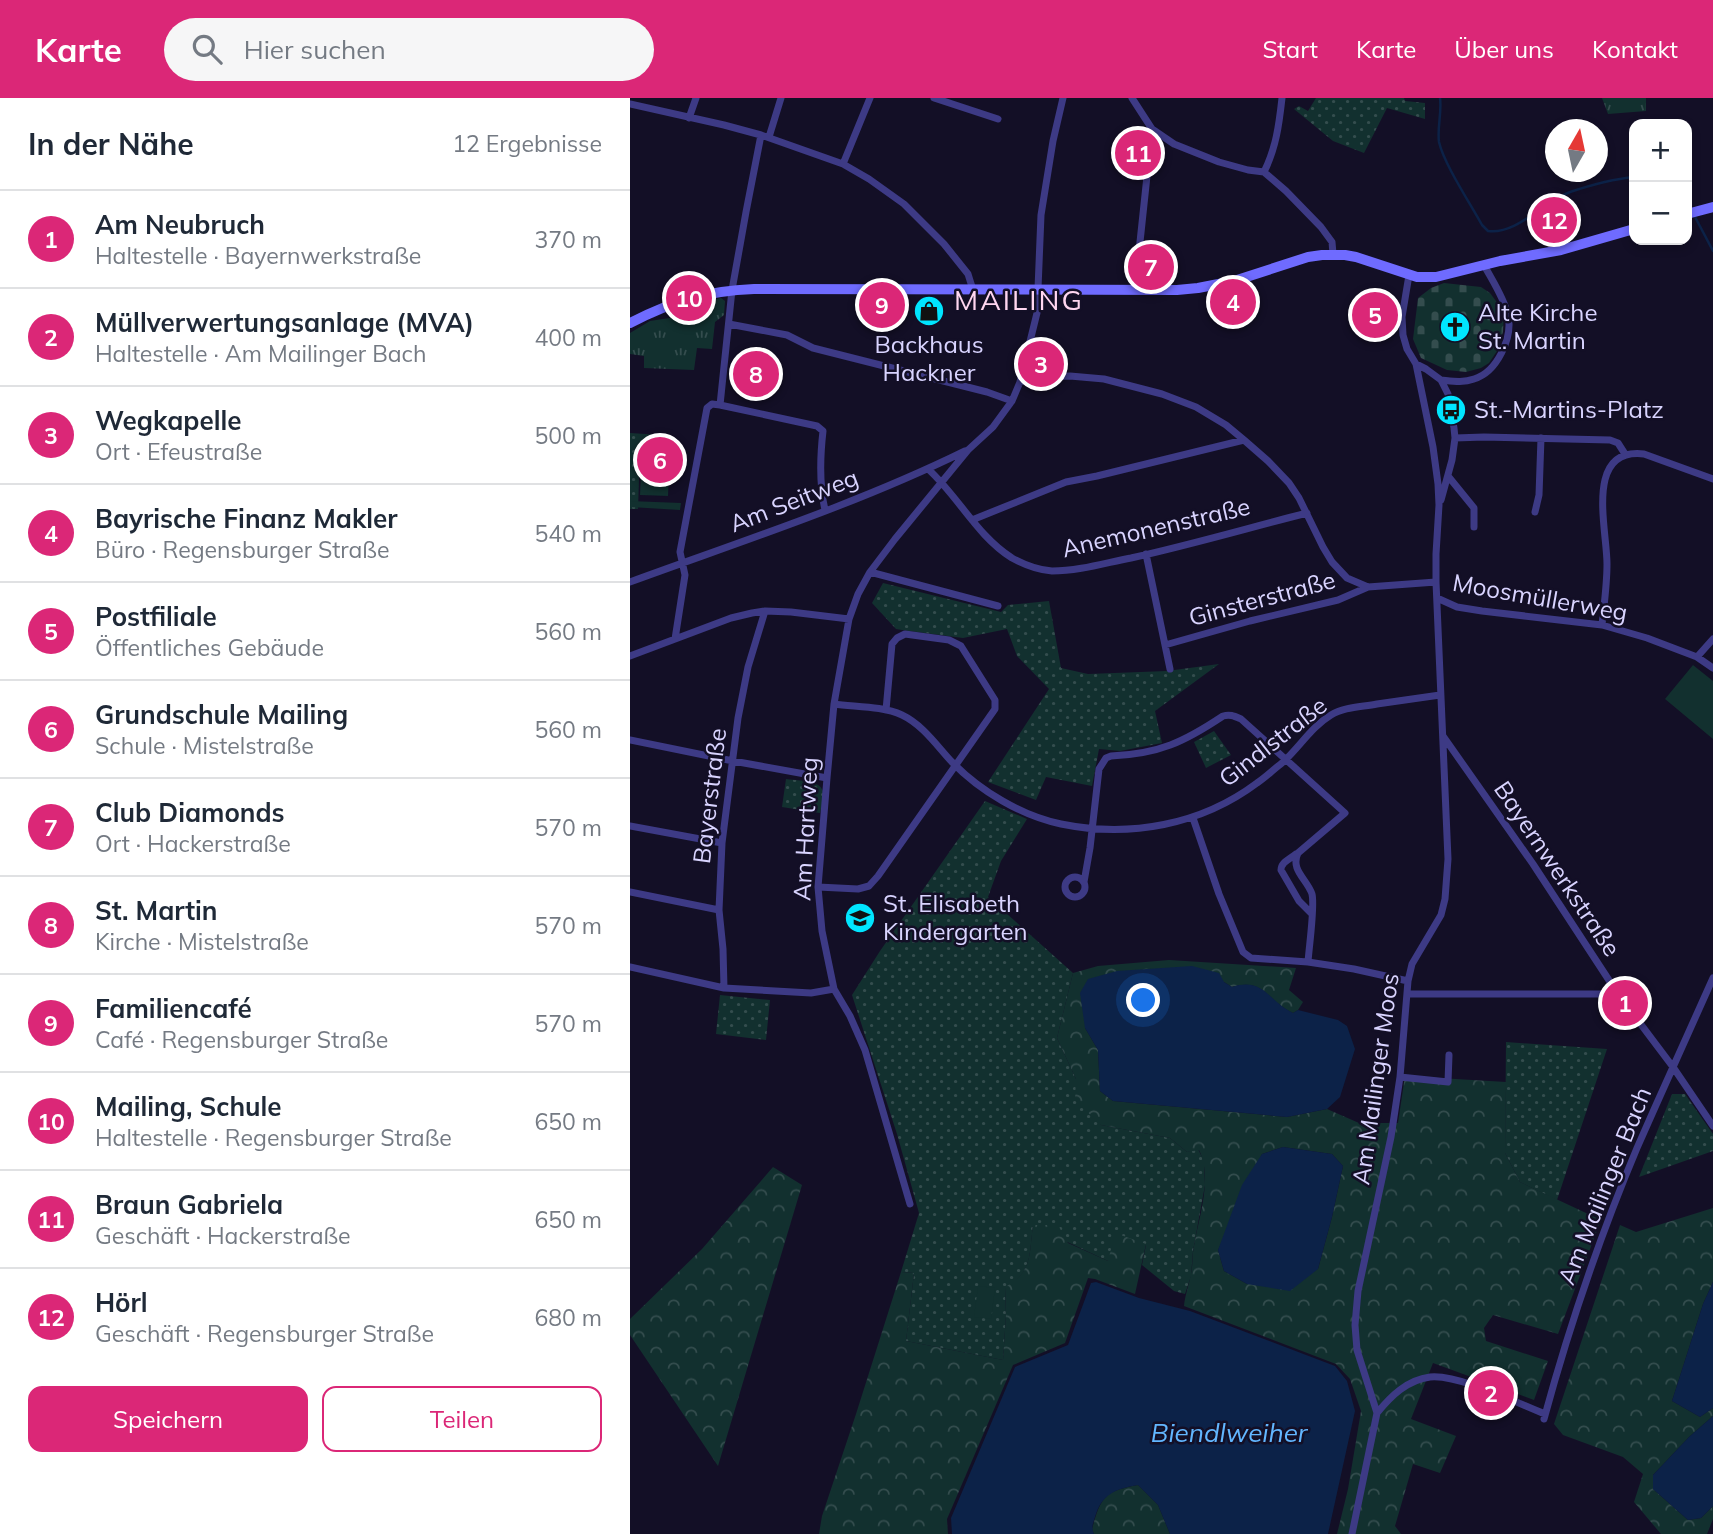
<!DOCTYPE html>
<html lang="de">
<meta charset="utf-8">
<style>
body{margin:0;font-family:Mulish,sans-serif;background:#f6f6f7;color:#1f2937}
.controls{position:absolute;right:21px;top:21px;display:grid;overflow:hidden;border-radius:14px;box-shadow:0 4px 10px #0003}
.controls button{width:63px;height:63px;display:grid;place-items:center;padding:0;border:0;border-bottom:2px solid #e0e1e3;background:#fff;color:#1f2937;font:35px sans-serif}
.compass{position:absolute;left:915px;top:21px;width:63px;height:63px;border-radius:50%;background:#fff;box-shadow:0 4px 10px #0003;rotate:9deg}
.you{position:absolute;left:514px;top:903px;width:24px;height:24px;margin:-18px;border:5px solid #fff;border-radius:50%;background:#1a73e8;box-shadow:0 0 0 10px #1a73e833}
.badge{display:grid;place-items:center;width:46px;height:46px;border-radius:50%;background:#db2777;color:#fff;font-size:23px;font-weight:700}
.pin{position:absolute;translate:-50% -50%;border:4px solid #fff;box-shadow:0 2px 7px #0006}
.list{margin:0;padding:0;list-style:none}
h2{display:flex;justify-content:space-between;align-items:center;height:91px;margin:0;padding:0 28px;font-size:30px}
h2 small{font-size:23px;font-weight:400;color:#747a83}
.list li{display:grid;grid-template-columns:46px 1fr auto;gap:21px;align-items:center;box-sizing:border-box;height:98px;padding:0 28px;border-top:2px solid #e0e1e3}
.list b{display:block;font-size:26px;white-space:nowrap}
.list p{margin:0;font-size:23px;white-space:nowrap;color:#747a83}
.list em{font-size:23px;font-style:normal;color:#747a83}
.actions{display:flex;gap:14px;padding:21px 28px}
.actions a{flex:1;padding:16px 0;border:2px solid #db2777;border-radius:14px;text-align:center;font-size:24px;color:#db2777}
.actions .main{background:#db2777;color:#fff}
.icon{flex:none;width:38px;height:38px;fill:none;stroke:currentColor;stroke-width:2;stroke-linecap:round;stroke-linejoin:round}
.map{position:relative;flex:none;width:1083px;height:1436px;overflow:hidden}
header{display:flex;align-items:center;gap:42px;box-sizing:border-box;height:98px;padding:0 35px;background:#db2777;color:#fff}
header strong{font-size:33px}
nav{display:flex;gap:38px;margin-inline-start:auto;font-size:24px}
.search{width:490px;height:63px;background:#f6f6f7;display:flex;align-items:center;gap:18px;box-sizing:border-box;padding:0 24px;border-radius:38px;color:#747a83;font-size:26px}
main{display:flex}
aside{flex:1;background:#fff}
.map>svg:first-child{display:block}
.grass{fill:url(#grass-dots)}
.forest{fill:url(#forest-crowns);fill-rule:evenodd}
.cemetery{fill:url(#cemetery-stones)}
.park{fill:url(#park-tufts)}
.pitch{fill:#12302f}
.water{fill:#0c2248}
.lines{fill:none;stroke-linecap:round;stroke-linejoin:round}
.stream{stroke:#0c2248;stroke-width:2.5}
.street{stroke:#3d3a85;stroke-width:7}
.secondary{stroke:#6f6bff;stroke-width:10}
.labels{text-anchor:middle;stroke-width:5;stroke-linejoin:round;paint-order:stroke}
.poi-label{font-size:24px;fill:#d9d4ff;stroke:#130f26;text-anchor:start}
.street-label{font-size:24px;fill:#d9d4ff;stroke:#130f26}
.water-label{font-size:26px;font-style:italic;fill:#62b6ff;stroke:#130f26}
.quarter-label{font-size:28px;letter-spacing:2px;fill:#ffd6f0;stroke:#130f26}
</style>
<header>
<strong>Karte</strong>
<div class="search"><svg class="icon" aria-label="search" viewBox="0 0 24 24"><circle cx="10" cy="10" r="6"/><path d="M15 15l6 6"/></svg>Hier suchen</div>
<nav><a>Start</a><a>Karte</a><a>Über uns</a><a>Kontakt</a></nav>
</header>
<main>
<aside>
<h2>In der Nähe<small>12 Ergebnisse</small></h2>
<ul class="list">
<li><span class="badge">1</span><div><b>Am Neubruch</b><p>Haltestelle · Bayernwerkstraße</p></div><em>370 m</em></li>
<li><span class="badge">2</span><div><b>Müllverwertungsanlage (MVA)</b><p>Haltestelle · Am Mailinger Bach</p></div><em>400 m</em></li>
<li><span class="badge">3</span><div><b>Wegkapelle</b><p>Ort · Efeustraße</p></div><em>500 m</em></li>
<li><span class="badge">4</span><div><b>Bayrische Finanz Makler</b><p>Büro · Regensburger Straße</p></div><em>540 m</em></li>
<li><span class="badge">5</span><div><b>Postfiliale</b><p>Öffentliches Gebäude</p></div><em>560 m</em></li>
<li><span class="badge">6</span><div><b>Grundschule Mailing</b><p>Schule · Mistelstraße</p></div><em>560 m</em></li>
<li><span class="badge">7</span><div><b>Club Diamonds</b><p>Ort · Hackerstraße</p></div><em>570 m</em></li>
<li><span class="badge">8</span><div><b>St. Martin</b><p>Kirche · Mistelstraße</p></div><em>570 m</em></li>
<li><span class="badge">9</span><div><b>Familiencafé</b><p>Café · Regensburger Straße</p></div><em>570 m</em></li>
<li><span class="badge">10</span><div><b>Mailing, Schule</b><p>Haltestelle · Regensburger Straße</p></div><em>650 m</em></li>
<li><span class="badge">11</span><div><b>Braun Gabriela</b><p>Geschäft · Hackerstraße</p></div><em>650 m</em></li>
<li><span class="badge">12</span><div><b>Hörl</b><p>Geschäft · Regensburger Straße</p></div><em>680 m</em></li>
</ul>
<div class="actions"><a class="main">Speichern</a><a>Teilen</a></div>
</aside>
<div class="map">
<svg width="1083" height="1436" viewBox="0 0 1083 1436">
<defs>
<pattern id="grass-dots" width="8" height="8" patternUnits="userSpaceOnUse" patternTransform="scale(1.75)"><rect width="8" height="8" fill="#12302f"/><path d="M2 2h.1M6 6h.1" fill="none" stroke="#344d4e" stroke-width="1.8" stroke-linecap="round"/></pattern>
<pattern id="forest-crowns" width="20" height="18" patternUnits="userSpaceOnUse" patternTransform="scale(1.75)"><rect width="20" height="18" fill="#12302f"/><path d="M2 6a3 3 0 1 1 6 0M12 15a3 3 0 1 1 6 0" fill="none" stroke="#344d4e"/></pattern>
<pattern id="cemetery-stones" width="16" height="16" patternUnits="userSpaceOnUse" patternTransform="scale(1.75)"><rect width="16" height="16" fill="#12302f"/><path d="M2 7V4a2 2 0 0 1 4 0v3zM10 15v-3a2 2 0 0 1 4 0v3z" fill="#344d4e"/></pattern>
<pattern id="park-tufts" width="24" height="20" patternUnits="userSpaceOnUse" patternTransform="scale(1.75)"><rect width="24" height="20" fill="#12302f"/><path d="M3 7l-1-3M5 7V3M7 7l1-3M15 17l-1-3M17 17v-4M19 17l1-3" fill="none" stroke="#344d4e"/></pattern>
</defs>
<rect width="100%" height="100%" fill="#130f26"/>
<path class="grass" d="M686,0H774L775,3L795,5V21L757,10L734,55L703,43L664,11L669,8L678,13Z
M0,335L31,337V352L10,351L8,411H0Z
M253,485L371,514L378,507L419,503L431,570L458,576L537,573L589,566L525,613L532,645L490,653L469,651L462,688L416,679L406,702L358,684L419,591L387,558L377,531L333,540L272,532L266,531L242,505Z
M584,633L601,657L576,670L564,644Z
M156,681C165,683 189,681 193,693C195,699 191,709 190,715L152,709Z
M355,703L397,721L371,763L358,799L443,875L427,940L446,981L471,1027L540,1040L557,1054L568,1051L574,1063L575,1087L563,1153L561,1178L555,1196L544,1193L512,1167L516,1147L478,1163L403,1128C399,1156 403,1174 375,1190L376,1217L373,1262L276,1243L284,1175L271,1174L289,1115L267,1036L222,897L250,853Z
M90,897L140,902L136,942L86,936Z
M876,944L977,951L927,1102L890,1084L875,1055Z
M1042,996H1055L1083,1036V1053L1009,1079Z"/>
<path class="forest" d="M539,862L666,870L659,892L673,904L668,912L663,915C638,904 634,879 602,889L594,884L455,930L468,952L470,993L483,1003L657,1019L697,1011L729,1025H768L775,978L876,984L875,1055L890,1084L971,1122L928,1236L863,1217L854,1230L856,1243L918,1263L904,1302L803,1265L781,1321L826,1338L810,1375L783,1366L765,1428L771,1436H707L718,1391L731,1313L720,1281L706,1266L554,1208C555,1197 559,1187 561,1176C563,1167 562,1157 564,1148C569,1118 583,1080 569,1052L557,1054L540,1040L471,1027L445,1002L446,981L427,940L443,875L468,868ZM653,1049L702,1056L713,1068L702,1119L688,1171L617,1186L594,1173L588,1152L632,1056Z
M143,1069L172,1087L88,1368L0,1237V1221L72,1151Z
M1083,1110V1184L1073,1206L1042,1303L1070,1319L1083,1310V1318L1059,1339L1023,1377V1391L1058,1422L1071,1420L1083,1408V1421L1077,1436H1031L1004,1404L1013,1376L993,1359L933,1337L924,1326L990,1127L1006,1134Z
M403,1127H428L438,1145L478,1163L485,1135L516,1146L505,1196L465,1181L458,1180L435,1245L383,1267L317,1421L318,1436H189L192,1418L226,1316L271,1174L284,1175L276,1243L373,1262L376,1217L375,1189C403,1174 399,1156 403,1127Z
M508,1387L528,1407L540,1436H464L462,1431C471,1399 474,1393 508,1387Z"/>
<path class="cemetery" d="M814,185L851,189L860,195L874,214L873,234L867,253L859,265L851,270L836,274L817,272L791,260L783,241L788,200L801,190Z"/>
<path class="park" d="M972,0H1016V13L978,16Z
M91,200L95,203L94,217L85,224L82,251L67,250L64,272L14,270V258L0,256V235L20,223L46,219L71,205Z
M326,802L335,806L337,820L309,821C312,813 316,804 326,802Z"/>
<path class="pitch" d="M12,352L40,354L38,398L10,397Z
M0,403L51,405L50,412L0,409Z
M1063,567L1083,583V641L1035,601Z
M348,1188L365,1190L361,1221L344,1219Z"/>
<path class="water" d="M562,868L589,875L594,884L602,889C634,879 638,903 663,915L668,912L708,922L717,928L725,951L710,999L697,1011L657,1019L483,1003L470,993L468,952L455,930L450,895L458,881L487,873Z
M653,1049L702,1056L713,1068L702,1119L688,1171L660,1193L617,1186L594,1173L588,1152L612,1087L632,1056Z
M466,1184L509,1200L560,1213L705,1268L717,1283L725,1313L698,1436H540L528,1407L508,1387C485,1391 472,1396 465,1419C463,1426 461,1429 464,1436H322L321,1420L385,1269L438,1247L461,1185Z
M1083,1184V1310L1070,1319L1042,1303L1073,1206Z
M1083,1318V1408L1071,1420L1058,1422L1023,1391V1377L1059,1339Z"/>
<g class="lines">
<path class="stream" d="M810,0C812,15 807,29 809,44C814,66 840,105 852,127L858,133C886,137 914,104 940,94C961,87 983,81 1004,79
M1057,101L1061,111
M1064,117L1083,153"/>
<path class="street" d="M304,0L368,21
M502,0L522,31L544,46L589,64L618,72L634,74L656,93L691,129L702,144L703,156
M0,6L94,27L131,37L213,66L239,81L274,106L314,146L338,176L343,192
M59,20L66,0
M139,39L151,0
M213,66L240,0
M634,74C646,50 649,27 652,0
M505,191L522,31
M99,226L157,237L183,250L357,294L382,303
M786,266L796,271L811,282L818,296L824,330L825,340L822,362L811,402
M811,282C822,283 833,285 844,281C867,274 883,240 878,217C874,200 862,182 854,167
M390,284L416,279L440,278L474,281L532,296L566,309L596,327L614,342L638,363L659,385L669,400L693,449L702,464L717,480L738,489L806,484
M90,307L187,328L193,333C190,359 189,386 195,412
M825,340L854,339L980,342L988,345L995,356
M298,371C328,398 347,438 382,460C395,467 408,472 422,473C449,473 475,465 501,460C560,447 618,430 677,415
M818,378L844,410V429
M905,414L909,397L911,340
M342,422L436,384L467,378L614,342
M516,456L540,571
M240,474L368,508
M0,484C112,443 227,406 335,353
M807,500L827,509L852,513L972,527L1017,540L1067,559L1083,570
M972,527C974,507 977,487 977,466C977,431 954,349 1014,356L1083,381
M45,541L55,477L50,454L77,310L82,306L90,307L102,192L116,114L131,37
M535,547L620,523L708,502L738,489
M0,558L101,520L122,515L135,513L161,514L219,521
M1067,559L1083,541
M204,606C226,609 252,608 272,617C293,627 307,648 322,664C350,693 392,718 431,726C500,740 571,727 627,685C636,679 644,671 652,665C669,650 681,629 701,617C714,609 732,609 747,606C768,603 789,600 810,597
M813,638L903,766L988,896L1043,969L1083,1028
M0,642L103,663L197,680
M563,720L589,796L613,854L621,860L678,864L724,871L778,883
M0,728L92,745
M666,756C660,761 651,764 651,772L669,803L682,816
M435 789a10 10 0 1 1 20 0a10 10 0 1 1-20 0Z
M454,784L460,750L469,671L476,660L481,658C529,656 554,644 593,618C600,616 604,618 611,621L715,715L668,755C660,772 677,781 682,796C685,808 679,849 678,864
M188,789L228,791L239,788L248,778L365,611V602L331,548L319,542L275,536L267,540L262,546L256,612
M0,794L89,812
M0,869L94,890L181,895L204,891
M94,890L93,851L89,812L92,745L108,620L118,569L135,513
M777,896H988
M770,979L818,984L819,957
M280,1106L235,952L220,918L204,891L192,833L188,789L197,680L204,606L219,521L228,496L240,474L265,441L338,352L363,329L382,303L390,284L407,215L411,117L423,43L433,0
M747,1315C761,1298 777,1282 800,1279C828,1276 887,1305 915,1316
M914,1321C939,1229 970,1138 1007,1050C1032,993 1058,936 1083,880
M722,1436L747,1315L727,1252L725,1227L728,1193L761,1039L770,979L778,883L782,866L811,817L815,801L818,761L806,484V456L809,407L808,386L803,349L786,266L777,251L773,237L772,219L779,177"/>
<path class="secondary" d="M1057,116L1083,109
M0,225C43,203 76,193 124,191L547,192L568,190L604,183L678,159L692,157H715L726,159L787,179H806L870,163L931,152L1004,131"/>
</g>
<defs>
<g id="shop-disc" transform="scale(1.575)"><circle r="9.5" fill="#00e5ff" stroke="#130f26"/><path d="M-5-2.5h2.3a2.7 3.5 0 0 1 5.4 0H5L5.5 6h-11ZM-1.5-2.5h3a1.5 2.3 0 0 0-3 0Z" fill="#111"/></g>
<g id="church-disc" transform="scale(1.575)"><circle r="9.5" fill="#00e5ff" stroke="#130f26"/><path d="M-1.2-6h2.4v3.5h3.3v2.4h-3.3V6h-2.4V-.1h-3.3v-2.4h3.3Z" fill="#111"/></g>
<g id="bus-disc" transform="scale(1.575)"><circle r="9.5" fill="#00e5ff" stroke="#130f26"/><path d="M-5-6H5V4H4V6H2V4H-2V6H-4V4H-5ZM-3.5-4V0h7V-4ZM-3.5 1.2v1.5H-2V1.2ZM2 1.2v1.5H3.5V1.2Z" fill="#111"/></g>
<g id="school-disc" transform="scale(1.575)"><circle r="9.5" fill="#00e5ff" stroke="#130f26"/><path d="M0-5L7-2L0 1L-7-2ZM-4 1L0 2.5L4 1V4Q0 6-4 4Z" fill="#111"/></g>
</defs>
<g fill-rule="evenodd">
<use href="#shop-disc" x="299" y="213"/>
<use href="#church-disc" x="825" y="229"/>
<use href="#bus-disc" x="821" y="312"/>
<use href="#school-disc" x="230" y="820"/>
</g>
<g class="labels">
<g class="poi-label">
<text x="848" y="223">Alte Kirche<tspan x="848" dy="28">St. Martin</tspan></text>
<text x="299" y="255" text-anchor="middle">Backhaus<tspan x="299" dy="28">Hackner</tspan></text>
<text x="844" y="320">St.-Martins-Platz</text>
<text x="253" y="814">St. Elisabeth<tspan x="253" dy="28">Kindergarten</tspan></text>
</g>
<g class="street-label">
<text transform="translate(164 403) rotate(-21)" y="8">Am Seitweg</text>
<text transform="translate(526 430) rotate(-13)" y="8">Anemonenstraße</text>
<text transform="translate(910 500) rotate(10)" y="8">Moosmüllerweg</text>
<text transform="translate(632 501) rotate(-15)" y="8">Ginsterstraße</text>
<text transform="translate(643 644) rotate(-38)" y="8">Gindlstraße</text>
<text transform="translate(80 698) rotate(-83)" y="8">Bayerstraße</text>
<text transform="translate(176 731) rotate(-87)" y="8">Am Hartweg</text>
<text transform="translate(927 771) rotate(56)" y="8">Bayernwerkstraße</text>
<text transform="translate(746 981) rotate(-82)" y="8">Am Mailinger Moos</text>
<text transform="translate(975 1088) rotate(-68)" y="8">Am Mailinger Bach</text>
</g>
<g class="water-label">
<text x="599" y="1344">Biendlweiher</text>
</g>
<g class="quarter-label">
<text x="389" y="212">MAILING</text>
</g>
</g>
</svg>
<div class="controls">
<button>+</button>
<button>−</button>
</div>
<svg class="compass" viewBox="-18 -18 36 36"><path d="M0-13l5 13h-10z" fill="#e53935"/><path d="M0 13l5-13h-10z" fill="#747a83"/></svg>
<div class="you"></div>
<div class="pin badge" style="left:995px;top:905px">1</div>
<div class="pin badge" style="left:861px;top:1295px">2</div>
<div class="pin badge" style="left:411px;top:266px">3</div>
<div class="pin badge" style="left:603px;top:204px">4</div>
<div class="pin badge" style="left:745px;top:217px">5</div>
<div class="pin badge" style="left:30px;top:362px">6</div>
<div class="pin badge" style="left:521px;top:169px">7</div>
<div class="pin badge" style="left:126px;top:276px">8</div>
<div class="pin badge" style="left:252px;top:207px">9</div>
<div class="pin badge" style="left:59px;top:200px">10</div>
<div class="pin badge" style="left:508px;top:55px">11</div>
<div class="pin badge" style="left:924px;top:122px">12</div>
</div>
</main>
